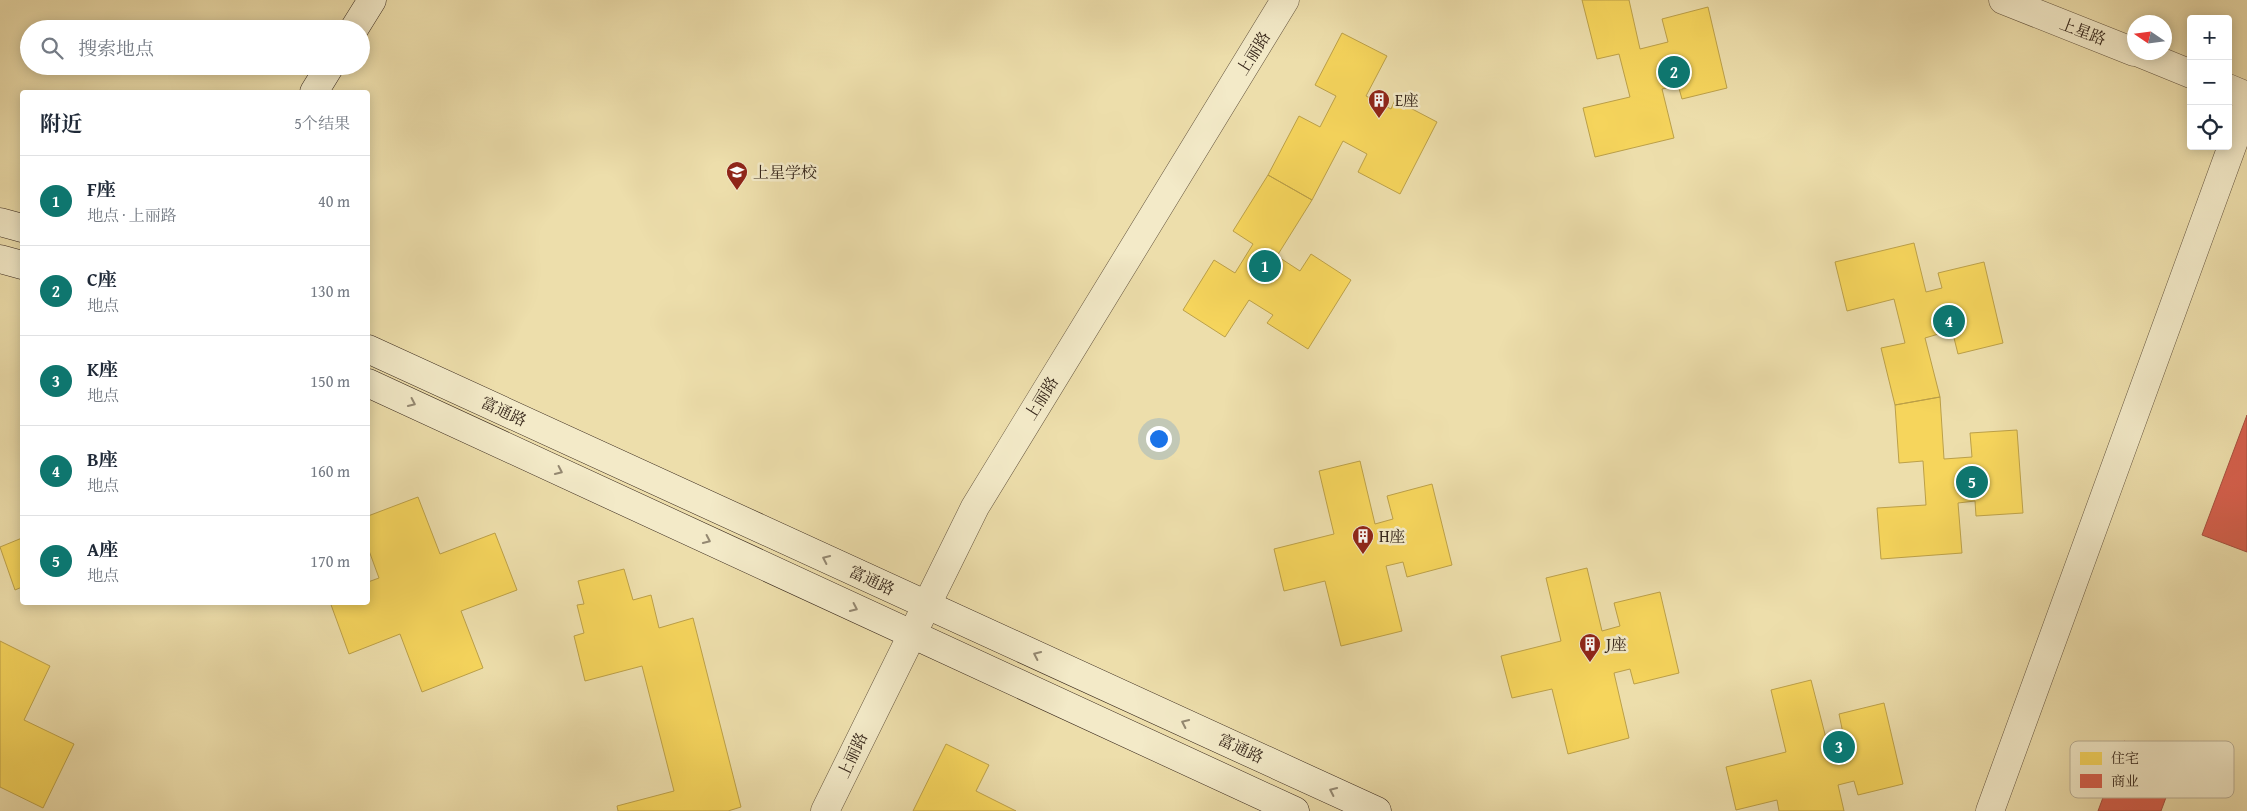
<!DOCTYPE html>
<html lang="zh">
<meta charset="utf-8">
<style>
body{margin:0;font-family:"Gentium Book Plus","Noto Serif SC",serif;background:#f6f6f7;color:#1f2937}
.controls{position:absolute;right:15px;top:15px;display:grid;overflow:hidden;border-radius:5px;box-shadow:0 2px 12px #0003}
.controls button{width:45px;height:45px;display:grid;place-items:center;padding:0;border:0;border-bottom:1px solid #e0e1e3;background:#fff;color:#1f2937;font:25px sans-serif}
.compass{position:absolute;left:2127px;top:15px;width:45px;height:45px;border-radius:50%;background:#fff;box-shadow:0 2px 12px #0003;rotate:283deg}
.you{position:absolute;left:1158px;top:438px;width:18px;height:18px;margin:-12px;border:4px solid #fff;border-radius:50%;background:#1a73e8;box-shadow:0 0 0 8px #1a73e833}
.badge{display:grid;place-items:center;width:32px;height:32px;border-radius:50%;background:#0f766e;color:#fff;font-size:16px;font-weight:700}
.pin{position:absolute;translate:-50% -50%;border:2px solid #fff;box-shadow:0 1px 5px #0006}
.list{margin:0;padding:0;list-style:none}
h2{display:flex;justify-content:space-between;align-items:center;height:65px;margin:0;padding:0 20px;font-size:21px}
h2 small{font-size:16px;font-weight:400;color:#747a83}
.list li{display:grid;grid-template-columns:32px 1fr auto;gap:15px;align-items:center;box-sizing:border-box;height:90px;padding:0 20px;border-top:1px solid #e0e1e3}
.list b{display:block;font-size:19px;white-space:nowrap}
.list p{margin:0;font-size:16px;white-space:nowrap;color:#747a83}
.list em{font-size:16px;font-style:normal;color:#747a83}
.icon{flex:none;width:28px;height:28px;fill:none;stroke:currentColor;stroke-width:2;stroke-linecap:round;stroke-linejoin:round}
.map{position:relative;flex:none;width:2247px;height:811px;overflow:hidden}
.search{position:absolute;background:#fff;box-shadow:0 2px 12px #0003;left:20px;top:20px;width:350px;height:55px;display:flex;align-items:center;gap:12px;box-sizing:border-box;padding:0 18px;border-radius:28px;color:#747a83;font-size:19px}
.panel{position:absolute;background:#fff;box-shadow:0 2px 12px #0003;left:20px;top:90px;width:350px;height:515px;border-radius:5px}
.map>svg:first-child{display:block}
.homes{fill:#f6d55c;stroke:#bca048}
.shops{fill:#d6604d;stroke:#a64f3e}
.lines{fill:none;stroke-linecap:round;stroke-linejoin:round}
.street-casing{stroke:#64543e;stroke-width:29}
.secondary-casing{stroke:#36261a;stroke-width:29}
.street{stroke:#f3eac8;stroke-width:28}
.secondary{stroke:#f3eac8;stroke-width:28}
.oneway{stroke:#948871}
.labels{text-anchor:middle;stroke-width:5;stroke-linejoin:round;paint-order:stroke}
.street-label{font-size:16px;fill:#36261a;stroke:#f3eac8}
.poi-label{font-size:16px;fill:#36261a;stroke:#f3eac8;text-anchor:start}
.key{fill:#f3eac8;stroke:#baaf94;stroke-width:1}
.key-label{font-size:14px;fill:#36261a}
</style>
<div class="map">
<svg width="2247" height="811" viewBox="0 0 2247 811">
<rect width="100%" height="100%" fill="#eddeab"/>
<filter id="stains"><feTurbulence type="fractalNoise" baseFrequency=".004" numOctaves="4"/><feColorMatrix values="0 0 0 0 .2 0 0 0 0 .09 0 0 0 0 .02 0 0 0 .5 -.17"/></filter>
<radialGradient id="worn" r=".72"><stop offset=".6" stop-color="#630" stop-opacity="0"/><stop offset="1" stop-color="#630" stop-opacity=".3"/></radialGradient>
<path class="homes" d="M1582,0H1629L1640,49L1668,42L1662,19L1708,7L1727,88L1682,99L1678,85L1662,89L1674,138L1595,157L1583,108L1630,97L1619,54L1597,59Z
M1342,33L1387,56L1366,96L1391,109L1395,100L1437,122L1400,194L1358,172L1367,154L1343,141L1312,200L1268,175L1299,116L1320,127L1336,96L1315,85Z
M1268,175L1312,200L1277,256L1300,271L1311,254L1351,280L1308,349L1267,323L1273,315L1249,300L1225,337L1183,310L1214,260L1235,273L1253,244L1233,231Z
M1914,243L1926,292L1942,288L1938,273L1984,262L2003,343L1958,354L1952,330L1925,338L1940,397L1895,405L1881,348L1905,343L1894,299L1847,311L1835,262Z
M1940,397L1944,459L1972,457L1970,433L2017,430L2023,513L1976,516L1975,501L1958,503L1962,553L1881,559L1877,508L1926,505L1923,461L1899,463L1895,405Z
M1360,461L1375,524L1393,519L1387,496L1432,484L1452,565L1407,577L1403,562L1386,566L1402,631L1341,646L1325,581L1284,591L1274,549L1334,534L1319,471Z
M418,497L440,554L495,533L517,590L461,611L483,668L422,692L400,634L349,654L330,602H368V582L379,578L368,548V516Z
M22,538V587L15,590L0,547Z
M1587,568L1602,631L1620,626L1614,603L1660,592L1679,673L1634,684L1630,669L1614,673L1629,738L1568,754L1552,689L1512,698L1501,656L1561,641L1546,578Z
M624,569L633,600L651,595L659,628L693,618L741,807L728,811H618L617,806L674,791L642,666L585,681L574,636L584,633L577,605L584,604L578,581Z
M0,641L50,666L24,720L74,744L43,808L0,787Z
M1811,680L1827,742L1844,738L1839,714L1884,703L1903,784L1858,795L1854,781L1838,785L1844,811H1779L1777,800L1736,810L1726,767L1786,752L1771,690Z
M946,744L989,765L976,791L1016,811H913Z"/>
<path class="shops" d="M2247,415V552L2202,535Z
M2124,741L2179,762L2161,811H2098Z"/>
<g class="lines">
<g class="street-casing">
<path id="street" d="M2003,0L2134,52
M2137,52L2191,74
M2228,88L2247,96
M825,811L975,507L1285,0
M1990,811L2247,105"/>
</g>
<g class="secondary-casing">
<path id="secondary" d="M354,29L372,0
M314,92L330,66
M0,222L22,228
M0,259L22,265
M368,349L1377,811
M368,383L1295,811"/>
</g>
<use href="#street" class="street"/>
<use href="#secondary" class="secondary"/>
</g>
<defs><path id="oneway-chevron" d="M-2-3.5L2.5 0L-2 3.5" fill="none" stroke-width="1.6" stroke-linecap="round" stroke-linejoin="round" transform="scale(1.25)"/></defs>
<g class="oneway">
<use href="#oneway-chevron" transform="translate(412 403) rotate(25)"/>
<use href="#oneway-chevron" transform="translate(559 471) rotate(25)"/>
<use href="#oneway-chevron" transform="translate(707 540) rotate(25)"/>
<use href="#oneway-chevron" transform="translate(826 559) rotate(-155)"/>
<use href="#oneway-chevron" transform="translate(854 608) rotate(25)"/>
<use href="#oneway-chevron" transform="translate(1037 655) rotate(-155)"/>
<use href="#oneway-chevron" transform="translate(1185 723) rotate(-155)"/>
<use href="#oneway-chevron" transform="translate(1333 791) rotate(-155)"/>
</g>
<defs>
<g id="building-pin" transform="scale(1.125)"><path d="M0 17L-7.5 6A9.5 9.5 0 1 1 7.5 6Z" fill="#8f2418" stroke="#f3eac8"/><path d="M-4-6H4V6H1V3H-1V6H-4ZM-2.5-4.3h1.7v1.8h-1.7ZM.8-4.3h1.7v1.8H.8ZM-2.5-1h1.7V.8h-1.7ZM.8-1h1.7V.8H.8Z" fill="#fff"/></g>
<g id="school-pin" transform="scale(1.125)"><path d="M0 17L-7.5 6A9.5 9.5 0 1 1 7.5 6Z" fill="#8f2418" stroke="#f3eac8"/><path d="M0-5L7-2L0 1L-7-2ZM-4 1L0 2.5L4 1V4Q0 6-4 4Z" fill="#fff"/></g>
</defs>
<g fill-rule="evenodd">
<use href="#building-pin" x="1379" y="100"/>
<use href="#school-pin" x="737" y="172"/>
<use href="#building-pin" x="1363" y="536"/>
<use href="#building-pin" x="1590" y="644"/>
</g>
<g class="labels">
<g class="street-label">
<text transform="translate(2083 31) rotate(21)" y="6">上星路</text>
<text transform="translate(1253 53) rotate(-58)" y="6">上丽路</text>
<text transform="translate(1041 398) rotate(-58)" y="6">上丽路</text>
<text transform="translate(504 411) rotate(25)" y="6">富通路</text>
<text transform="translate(872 580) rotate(25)" y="6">富通路</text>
<text transform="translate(1241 748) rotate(25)" y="6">富通路</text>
<text transform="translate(852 755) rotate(-65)" y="6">上丽路</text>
</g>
<g class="poi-label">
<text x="1395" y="106">E座</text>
<text x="753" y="178">上星学校</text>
<text x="1379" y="542">H座</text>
<text x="1606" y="650">J座</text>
</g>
</g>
<rect x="2070" y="741" width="164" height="57" rx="8" class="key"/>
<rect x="2080" y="752" width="22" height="13" fill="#f6d55c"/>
<rect x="2080" y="774" width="22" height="14" fill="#d6604d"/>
<g class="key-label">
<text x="2111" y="763">住宅</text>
<text x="2111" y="786">商业</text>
</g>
<rect width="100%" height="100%" filter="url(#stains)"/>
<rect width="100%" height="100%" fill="url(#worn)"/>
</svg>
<div class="controls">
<button>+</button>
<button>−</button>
<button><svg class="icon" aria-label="locate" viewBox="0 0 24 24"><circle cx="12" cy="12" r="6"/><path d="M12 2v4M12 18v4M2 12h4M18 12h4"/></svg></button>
</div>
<svg class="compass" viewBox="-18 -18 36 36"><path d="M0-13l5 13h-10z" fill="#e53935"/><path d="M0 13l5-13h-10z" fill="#747a83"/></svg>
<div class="you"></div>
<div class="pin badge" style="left:1265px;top:266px">1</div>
<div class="pin badge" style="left:1674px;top:72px">2</div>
<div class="pin badge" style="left:1839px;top:747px">3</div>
<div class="pin badge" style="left:1949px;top:321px">4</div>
<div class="pin badge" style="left:1972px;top:482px">5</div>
<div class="search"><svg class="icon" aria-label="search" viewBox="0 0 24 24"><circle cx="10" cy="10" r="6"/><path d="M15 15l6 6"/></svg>搜索地点</div>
<section class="panel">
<h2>附近<small>5个结果</small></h2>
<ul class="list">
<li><span class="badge">1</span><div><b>F座</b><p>地点 · 上丽路</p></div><em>40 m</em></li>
<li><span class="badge">2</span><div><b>C座</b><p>地点</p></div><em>130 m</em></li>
<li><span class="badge">3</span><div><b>K座</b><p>地点</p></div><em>150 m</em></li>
<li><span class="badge">4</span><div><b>B座</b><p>地点</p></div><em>160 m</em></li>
<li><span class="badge">5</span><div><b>A座</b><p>地点</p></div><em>170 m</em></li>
</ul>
</section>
</div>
